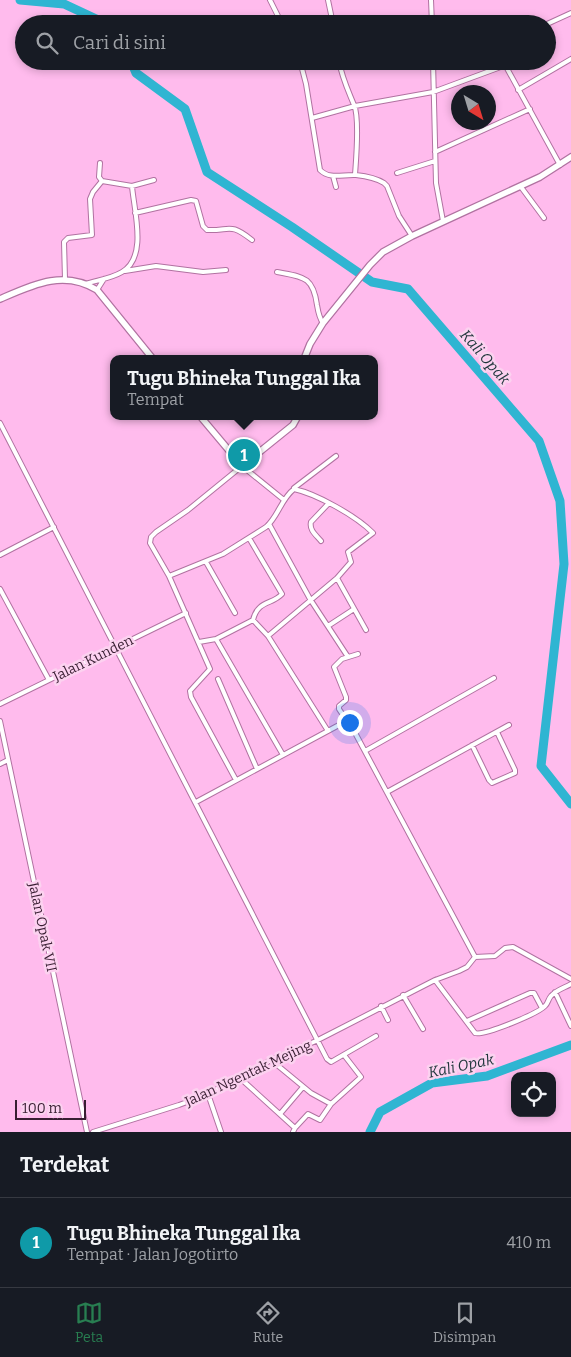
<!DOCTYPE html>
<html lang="id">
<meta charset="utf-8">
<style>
body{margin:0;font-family:Bitter,serif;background:#20242c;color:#f1f3f6}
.controls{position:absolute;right:15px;bottom:15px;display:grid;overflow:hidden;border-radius:10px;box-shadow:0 2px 8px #0003}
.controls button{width:45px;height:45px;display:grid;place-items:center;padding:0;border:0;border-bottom:1px solid #363941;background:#171b24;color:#f1f3f6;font:25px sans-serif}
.compass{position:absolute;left:451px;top:85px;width:45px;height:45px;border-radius:50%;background:#171b24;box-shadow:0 2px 8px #0003;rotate:142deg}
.scale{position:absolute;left:15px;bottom:12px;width:71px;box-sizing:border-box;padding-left:5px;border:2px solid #381e32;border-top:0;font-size:14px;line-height:18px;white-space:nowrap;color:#381e32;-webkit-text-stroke:4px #fcd2f0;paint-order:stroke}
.you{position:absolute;left:349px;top:722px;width:18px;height:18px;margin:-12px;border:4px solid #fff;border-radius:50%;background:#1a73e8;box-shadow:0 0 0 8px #1a73e833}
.badge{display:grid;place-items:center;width:32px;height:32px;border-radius:50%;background:#287e51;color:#fff;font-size:16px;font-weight:700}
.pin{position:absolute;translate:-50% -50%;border:2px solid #fff;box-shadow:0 1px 5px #0006}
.popup{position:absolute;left:110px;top:355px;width:268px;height:65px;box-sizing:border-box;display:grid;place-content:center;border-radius:10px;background:#171b24;filter:drop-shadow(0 1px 4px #0005);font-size:16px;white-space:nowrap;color:#9ea1a6}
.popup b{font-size:19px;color:#f1f3f6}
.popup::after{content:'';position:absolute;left:50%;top:100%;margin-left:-10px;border:10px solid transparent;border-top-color:#171b24}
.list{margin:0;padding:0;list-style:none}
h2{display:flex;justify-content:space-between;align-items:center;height:65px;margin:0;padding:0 20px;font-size:21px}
h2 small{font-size:16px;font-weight:400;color:#9ea1a6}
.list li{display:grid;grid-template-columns:32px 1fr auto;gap:15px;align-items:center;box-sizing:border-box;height:90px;padding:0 20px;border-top:1px solid #363941}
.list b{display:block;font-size:19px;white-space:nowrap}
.list p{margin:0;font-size:16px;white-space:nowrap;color:#9ea1a6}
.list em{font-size:16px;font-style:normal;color:#9ea1a6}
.icon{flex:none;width:28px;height:28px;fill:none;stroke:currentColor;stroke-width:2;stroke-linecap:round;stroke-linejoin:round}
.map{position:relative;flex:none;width:571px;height:1132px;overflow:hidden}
.search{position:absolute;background:#171b24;box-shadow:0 2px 8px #0003;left:15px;right:15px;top:15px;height:55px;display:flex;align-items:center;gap:12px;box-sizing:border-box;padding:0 18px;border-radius:28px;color:#9ea1a6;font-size:19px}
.sheet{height:155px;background:#171b24}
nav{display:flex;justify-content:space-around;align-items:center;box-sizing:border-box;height:70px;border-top:1px solid #363941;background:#171b24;font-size:14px;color:#9ea1a6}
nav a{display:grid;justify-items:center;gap:2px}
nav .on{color:#287e51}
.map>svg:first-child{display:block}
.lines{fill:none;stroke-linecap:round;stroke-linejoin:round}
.river{stroke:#2fb5d2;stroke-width:9}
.street-casing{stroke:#b172a1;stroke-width:6}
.secondary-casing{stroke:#b172a1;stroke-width:8}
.street{stroke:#fff;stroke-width:4}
.secondary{stroke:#fff;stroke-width:5.5}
.labels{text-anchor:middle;stroke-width:5;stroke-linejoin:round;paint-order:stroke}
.street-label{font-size:14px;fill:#381e32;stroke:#fcd2f0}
.water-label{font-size:15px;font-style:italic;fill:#1f353b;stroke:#fcd2f0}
</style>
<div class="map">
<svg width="571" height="1132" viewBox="0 0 571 1132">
<rect width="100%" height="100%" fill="#ffbbed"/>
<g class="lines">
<path class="river" d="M20,0L64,4L107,24
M131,61L136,73L185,109L207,172L292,227L372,282L408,289L539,441L560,501L564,564L541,766L571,804
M370,1132L380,1112L432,1083L487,1076L571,1045"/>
<g class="street-casing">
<path id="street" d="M270,0L282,24
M328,0L333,24
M431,0L432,24
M547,24L571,13
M300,61L306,84L320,170C330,180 343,174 356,175C365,176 376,178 384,183L387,186L399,216L412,236
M339,61C342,78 348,90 354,105C360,118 356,160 355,175
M433,61L436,183L443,221
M503,61L560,165
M518,90L571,59
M312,118L355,106L433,92L506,65
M435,152L530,109
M100,163L99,177L102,181L132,186L154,180
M397,173L435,161
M333,176L336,187
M521,187L544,218
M135,213L191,200L196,201L203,226L207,230C231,231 229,222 252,240
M125,271L156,266L203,272L226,270
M277,272C303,277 313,276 317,305C318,311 319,318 323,323
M65,279L64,242L68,238L92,235L90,199L93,192L102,181
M85,284C97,280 110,279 122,272C148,257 134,211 132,186
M97,290L104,279
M0,423L327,1059L331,1062L376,1036
M294,488L336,456
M269,524L310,599L348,657
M249,538L282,594C272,605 258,600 253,620
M321,541C316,535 309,530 311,522L329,503
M0,555L54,527
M206,562L235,613
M169,576L223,554L266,527C278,517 281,499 294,489C317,494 356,516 373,533L348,552L351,562L337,578L268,636
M337,578L366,630
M0,589L49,680
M328,626L354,609
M216,639L283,755
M199,642L216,639L253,620L268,636L328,731
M218,679L257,769
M0,704L186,613
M0,721L87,1132
M349,724L339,709V706L346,700V697L334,667L342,659L358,654
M472,745L489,780L492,783L515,773V770L497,732
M365,751L494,678
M0,764L8,760
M236,780L191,697L190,691L210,669L169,576L150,543L151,537L156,532L188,510L242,466L284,500
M387,792L509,725
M196,802L339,725L345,723L353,729L475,957
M435,980L475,1033C484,1036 537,1014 545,1006C548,1004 548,999 551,996C556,990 564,988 571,984
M555,992L571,1026
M403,995L423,1029
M381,1006L388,1020
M467,1021L530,993H534L542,1008
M271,1060L311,1093L331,1104L361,1077L344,1055
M240,1078L295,1128
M208,1094L221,1132
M280,1114L303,1087
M93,1132L179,1105L208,1094L271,1060L316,1041L435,980L459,971L467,967L475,957L495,956L505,948L513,947L571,979
M293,1132L295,1128L308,1114L320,1120L331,1104"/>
</g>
<g class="secondary-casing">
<path id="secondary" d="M0,299C32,285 64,269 97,290L153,359
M304,359L310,344L323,323L370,265L383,252L412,236L540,177L571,157
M200,416L242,466L293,425L298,416"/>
</g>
<use href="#street" class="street"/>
<use href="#secondary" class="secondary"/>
</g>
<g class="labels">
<g class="street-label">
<text transform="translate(93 658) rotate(-26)" y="5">Jalan Kunden</text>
<text transform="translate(43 927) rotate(78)" y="5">Jalan Opak VII</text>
<text transform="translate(248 1073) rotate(-25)" y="5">Jalan Ngentak Mejing</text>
</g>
<g class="water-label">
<text transform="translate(485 357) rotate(49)" y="5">Kali Opak</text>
<text transform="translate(461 1066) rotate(-12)" y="5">Kali Opak</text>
</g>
</g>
</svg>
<div class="controls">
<button><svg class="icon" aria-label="locate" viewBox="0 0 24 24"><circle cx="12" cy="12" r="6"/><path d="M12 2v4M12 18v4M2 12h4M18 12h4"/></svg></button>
</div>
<svg class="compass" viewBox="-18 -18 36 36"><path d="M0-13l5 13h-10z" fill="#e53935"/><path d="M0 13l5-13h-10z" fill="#9ea1a6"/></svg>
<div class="scale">100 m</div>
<div class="you"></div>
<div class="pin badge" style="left:244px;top:455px;background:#0f9aa8">1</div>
<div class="popup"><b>Tugu Bhineka Tunggal Ika</b>Tempat</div>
<div class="search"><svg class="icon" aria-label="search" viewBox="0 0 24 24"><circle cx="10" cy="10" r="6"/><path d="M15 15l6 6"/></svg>Cari di sini</div>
</div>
<section class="sheet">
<h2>Terdekat<small></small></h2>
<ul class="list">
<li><span class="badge" style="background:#0f9aa8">1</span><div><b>Tugu Bhineka Tunggal Ika</b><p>Tempat · Jalan Jogotirto</p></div><em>410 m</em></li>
</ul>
</section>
<nav>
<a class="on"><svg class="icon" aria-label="map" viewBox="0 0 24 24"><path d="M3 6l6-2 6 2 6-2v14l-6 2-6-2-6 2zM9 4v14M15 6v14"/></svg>Peta</a>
<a><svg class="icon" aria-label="directions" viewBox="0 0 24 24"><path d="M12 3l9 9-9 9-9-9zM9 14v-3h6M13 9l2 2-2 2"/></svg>Rute</a>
<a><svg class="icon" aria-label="saved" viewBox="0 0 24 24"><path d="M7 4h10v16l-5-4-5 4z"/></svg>Disimpan</a>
</nav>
